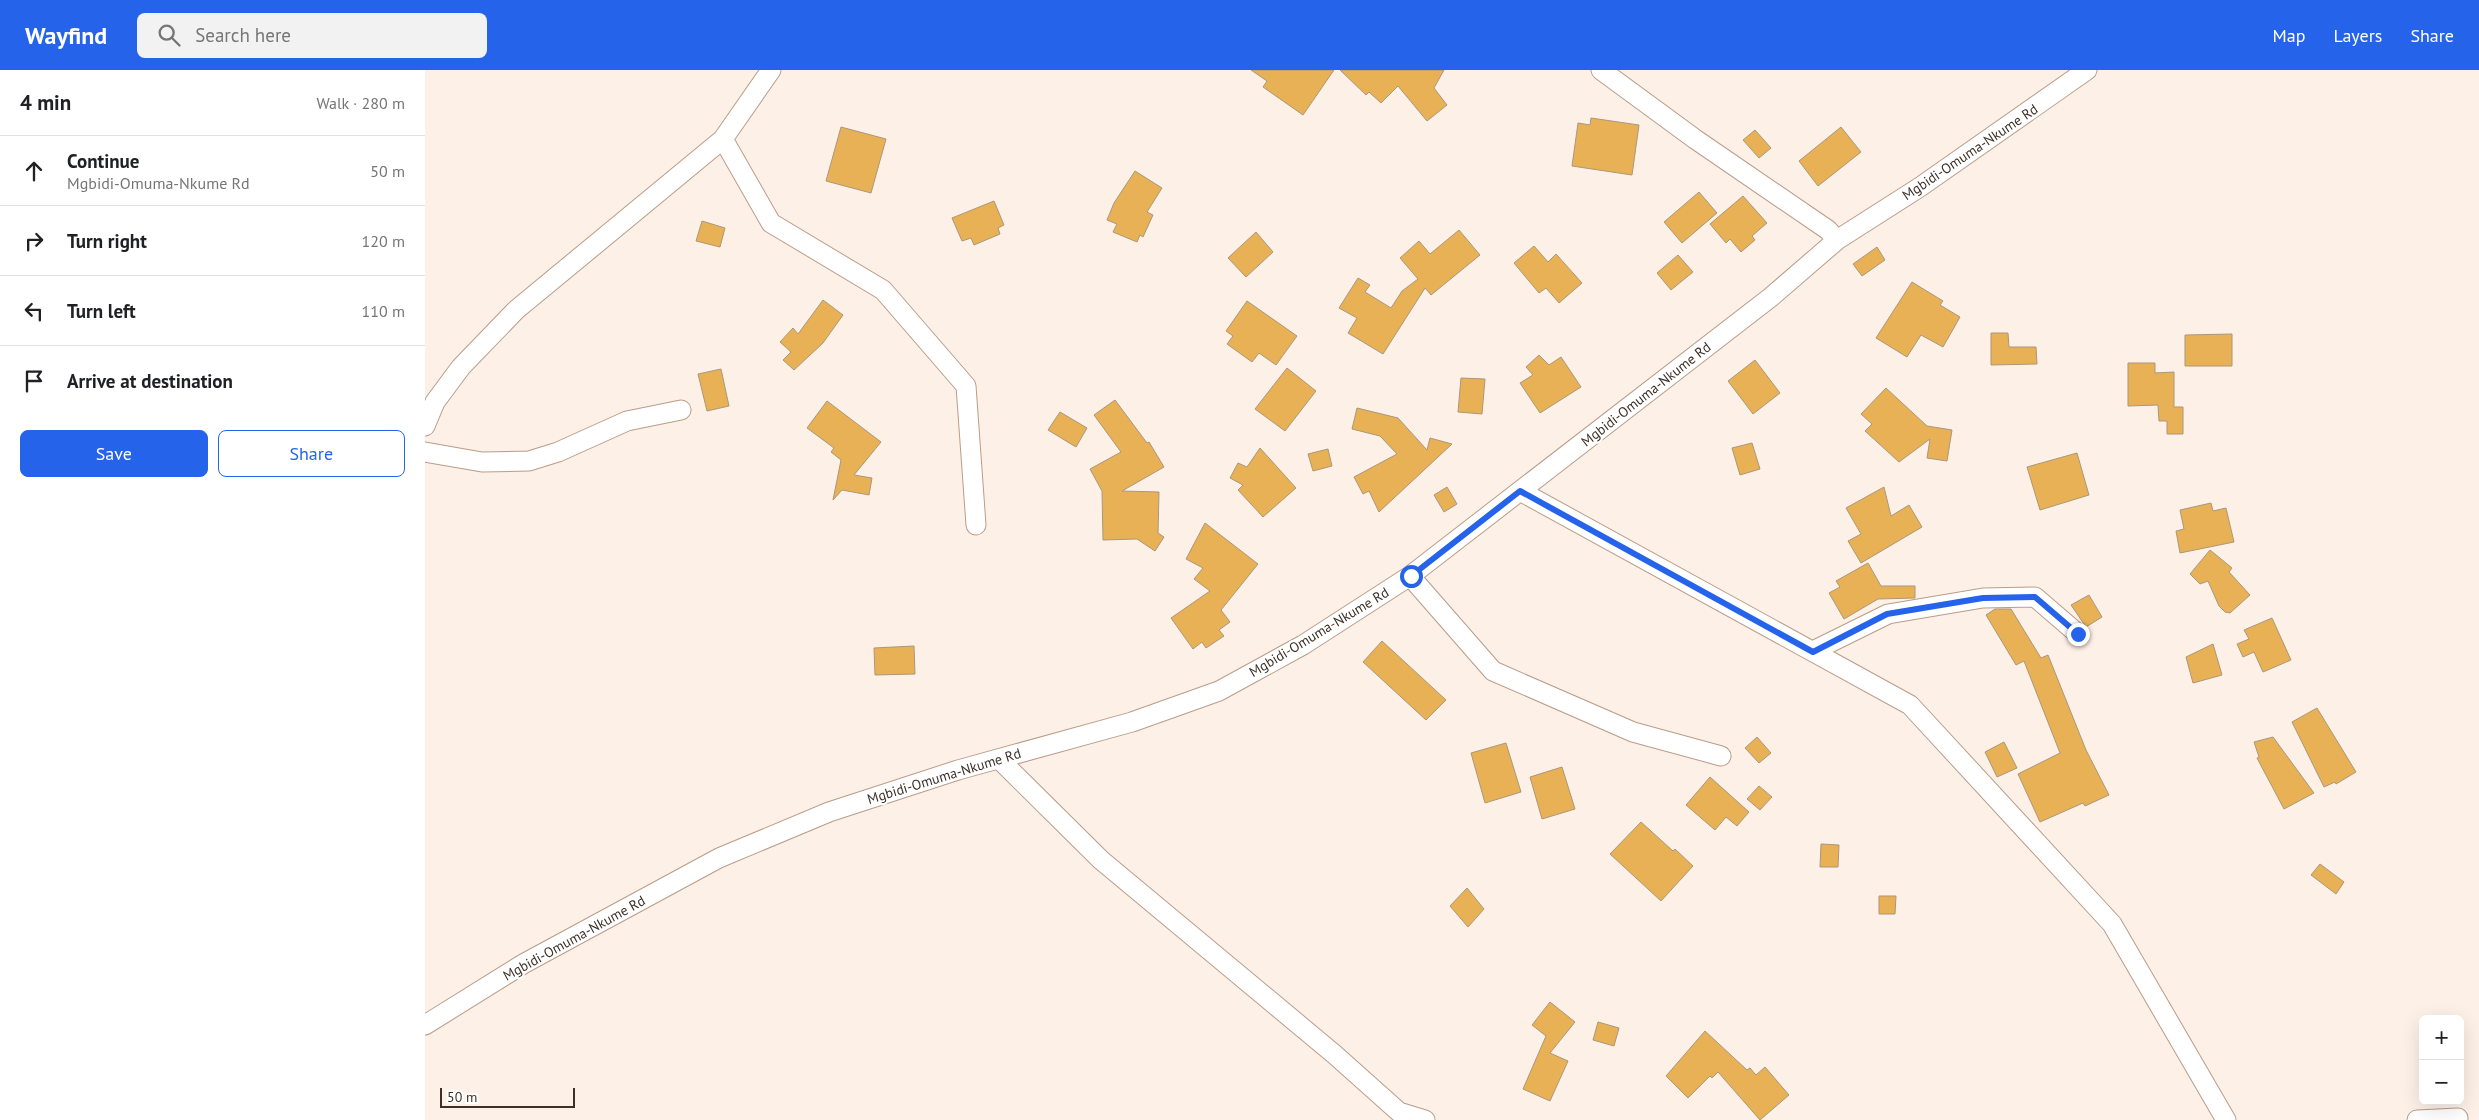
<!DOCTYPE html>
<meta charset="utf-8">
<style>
body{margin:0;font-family:"PT Sans",sans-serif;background:#f2f2f2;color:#202124}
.controls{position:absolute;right:15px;bottom:15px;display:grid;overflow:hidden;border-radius:8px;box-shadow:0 5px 20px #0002}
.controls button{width:45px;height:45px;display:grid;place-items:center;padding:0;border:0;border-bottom:1px solid #e0e0e0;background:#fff;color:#202124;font:25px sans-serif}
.scale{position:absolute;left:15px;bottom:12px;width:135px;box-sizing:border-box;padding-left:5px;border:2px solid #3c3028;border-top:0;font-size:14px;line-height:18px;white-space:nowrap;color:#3c3028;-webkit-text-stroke:4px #fff;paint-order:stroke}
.stop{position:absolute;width:15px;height:15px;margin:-11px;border:4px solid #2563eb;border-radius:50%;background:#fff}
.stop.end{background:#2563eb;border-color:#fff;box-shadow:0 1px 5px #0008}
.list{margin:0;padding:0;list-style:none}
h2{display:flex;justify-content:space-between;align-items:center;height:65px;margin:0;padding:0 20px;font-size:21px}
h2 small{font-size:16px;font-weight:400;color:#757577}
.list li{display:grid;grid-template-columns:32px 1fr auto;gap:15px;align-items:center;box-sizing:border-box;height:70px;padding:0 20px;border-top:1px solid #e0e0e0}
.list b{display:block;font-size:19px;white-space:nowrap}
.list p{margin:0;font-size:16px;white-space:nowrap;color:#757577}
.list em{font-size:16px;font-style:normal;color:#757577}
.actions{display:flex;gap:10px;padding:15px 20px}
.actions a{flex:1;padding:11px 0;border:1px solid #2563eb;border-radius:8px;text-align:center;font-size:18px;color:#2563eb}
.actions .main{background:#2563eb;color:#fff}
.icon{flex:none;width:28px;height:28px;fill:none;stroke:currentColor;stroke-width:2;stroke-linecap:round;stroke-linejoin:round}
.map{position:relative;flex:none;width:2054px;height:1050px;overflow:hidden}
header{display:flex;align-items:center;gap:30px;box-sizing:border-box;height:70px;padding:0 25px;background:#2563eb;color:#fff}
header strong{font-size:24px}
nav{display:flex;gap:28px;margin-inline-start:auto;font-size:18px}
.search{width:350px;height:45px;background:#f2f2f2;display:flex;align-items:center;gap:12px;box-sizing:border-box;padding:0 18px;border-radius:8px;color:#757577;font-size:19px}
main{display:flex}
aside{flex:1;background:#fff}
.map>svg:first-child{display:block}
.building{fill:#e8b156;stroke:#aa977a}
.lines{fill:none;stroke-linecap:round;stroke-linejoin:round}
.minor-casing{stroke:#ba9c88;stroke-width:21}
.minor{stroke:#fff;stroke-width:19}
.route{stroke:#2563eb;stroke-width:6}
.labels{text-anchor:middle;stroke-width:4.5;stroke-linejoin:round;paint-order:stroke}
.street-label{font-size:14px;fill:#3c3028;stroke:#fff}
</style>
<header>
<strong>Wayfind</strong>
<div class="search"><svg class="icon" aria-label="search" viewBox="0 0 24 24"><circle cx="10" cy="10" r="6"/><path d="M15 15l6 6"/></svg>Search here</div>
<nav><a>Map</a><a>Layers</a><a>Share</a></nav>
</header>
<main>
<aside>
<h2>4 min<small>Walk · 280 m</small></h2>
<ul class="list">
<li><svg class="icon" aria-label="ahead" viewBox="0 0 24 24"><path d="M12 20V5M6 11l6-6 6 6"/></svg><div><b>Continue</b><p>Mgbidi-Omuma-Nkume Rd</p></div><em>50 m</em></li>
<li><svg class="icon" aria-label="right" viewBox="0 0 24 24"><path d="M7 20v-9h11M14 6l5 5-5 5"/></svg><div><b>Turn right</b></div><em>120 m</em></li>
<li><svg class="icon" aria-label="left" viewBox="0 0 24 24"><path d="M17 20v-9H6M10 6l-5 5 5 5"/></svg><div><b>Turn left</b></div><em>110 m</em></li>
<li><svg class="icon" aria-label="arrive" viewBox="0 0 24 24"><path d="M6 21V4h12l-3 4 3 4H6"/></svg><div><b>Arrive at destination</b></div></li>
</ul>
<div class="actions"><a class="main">Save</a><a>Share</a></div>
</aside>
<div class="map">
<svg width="2054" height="1050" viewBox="0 0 2054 1050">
<rect width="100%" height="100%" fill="#fdf0e7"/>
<path class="building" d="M826,0H909L878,45L838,17L842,11Z
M915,0H1019L1009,18L1022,35L1002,51L973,16L956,33L944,22L941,25Z
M1166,48L1214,55L1207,105L1147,96L1153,53L1165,55Z
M416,57L461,69L446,123L401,111Z
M1416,57L1436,82L1393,116L1374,91Z
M1330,60L1346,78L1334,88L1318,70Z
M710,101L737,118L722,142L728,145L718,167L715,165L712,172L688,162L692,154L682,150L689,133Z
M1274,122L1292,143L1257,173L1239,152Z
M1318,126L1342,153L1327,166L1330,170L1316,182L1305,169L1301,173L1285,154Z
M569,131L579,155L573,158L575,164L549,175L546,168L537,171L527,148Z
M277,151L300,158L295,177L271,171Z
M1034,160L1055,185L1006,225L1000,218L958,284L923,263L932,248L914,238L933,208L945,215L940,222L966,238L977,221L993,209L975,188L994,171L1005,184Z
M831,162L848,182L821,207L803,188Z
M1109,176L1123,192L1131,184L1157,213L1134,233L1121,218L1114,223L1089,193Z
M1452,177L1460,190L1437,206L1428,194Z
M1253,185L1268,202L1246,220L1232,203Z
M1487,212L1518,231L1515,235L1535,247L1518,277L1496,265L1482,287L1451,268Z
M398,230L418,245L398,273L369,300L358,290L366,282L355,272L368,258L373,264Z
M822,231L872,266L851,295L834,283L827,292L802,274L808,266L801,261Z
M1566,263H1583L1584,277H1611L1612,294L1566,295Z
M1807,264V296H1760V265Z
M1114,285L1124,295L1136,287L1156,317L1115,343L1095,313L1108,305L1101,297Z
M1330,290L1355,323L1328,344L1303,311Z
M1703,293H1730V303L1749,302V337H1758V364H1742V351H1734L1733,335L1703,336Z
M862,298L891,321L860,361L830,339Z
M296,299L304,336L282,341L273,304Z
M1036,308L1060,309L1057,344L1033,342Z
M1461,318L1502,356L1527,360L1522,391L1502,388L1505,369L1474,392L1440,361L1447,354L1436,344Z
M690,330L722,373L724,372L739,397L697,421L734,422L733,463L739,467L730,481L712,469L678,470L677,421L665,399L696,382L669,345Z
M402,331L456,372L429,405L447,408L444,425L417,420L408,430L416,390L406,382L409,378L382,358Z
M932,338L973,348L1002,380L1005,368L1027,374L954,442L944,421L938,424L929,407L972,384L955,366L927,359Z
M635,342L662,358L651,377L623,360Z
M1327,373L1335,399L1315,405L1307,378Z
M835,378L871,418L838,447L813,420L818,415L805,408L813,393L822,397Z
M903,379L907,396L888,401L883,384Z
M1652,383L1664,425L1615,440L1602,397Z
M1022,417L1032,434L1019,442L1009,425Z
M1459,417L1466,446L1484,435L1497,457L1436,493L1423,471L1436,464L1421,438Z
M1786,433L1788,441L1801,438L1809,472L1755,483L1751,461L1759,459L1755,440Z
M780,453L833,494L796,540L805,552L794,560L799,566L781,578L777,572L768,579L746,548L785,521L769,509L778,498L761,489Z
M1785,480L1807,498L1804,502L1825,525L1805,543L1800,542L1794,536L1783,511L1775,514L1765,504Z
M1443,493L1456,516H1490V528L1453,529L1419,549L1404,523L1415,517L1411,511Z
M1664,525L1677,547L1661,557L1646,535Z
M1570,539H1586L1616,588L1623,585L1661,680L1684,725L1660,736L1658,733L1615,752L1593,704L1635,683L1599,591L1591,595L1561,545Z
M1847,548L1866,590L1838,602L1829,582L1818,587L1812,574L1824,569L1819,560Z
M957,571L1021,630L1001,650L938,592Z
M1788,574L1797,605L1768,613L1761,587Z
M489,576L490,604L450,605L449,578Z
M1892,638L1931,702L1911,714L1910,712L1899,717L1867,652Z
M1332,667L1346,683L1334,693L1320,678Z
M1848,667L1889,723L1859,739L1832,688L1834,687L1829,672Z
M1579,672L1592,698L1572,707L1560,682Z
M1081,673L1096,722L1060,733L1046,683Z
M1137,697L1150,739L1117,749L1105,707Z
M1285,707L1324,742L1312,756L1301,747L1290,760L1261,735Z
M1334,716L1347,727L1335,740L1322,729Z
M1216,752L1248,781L1250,779L1268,796L1236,831L1185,784Z
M1396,774L1414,775L1413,797H1395Z
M1895,794L1919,812L1911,824L1886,805Z
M1042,818L1059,839L1043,857L1025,836Z
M1454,826H1471L1470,844H1454Z
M1125,932L1150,952L1125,983L1143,991L1125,1031L1098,1019L1121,966L1107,955Z
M1173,952L1194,958L1189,976L1168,970Z
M1280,961L1322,1000L1325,998L1331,1005L1340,997L1364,1025L1335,1050L1293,1002L1287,1008L1285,1006L1263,1028L1241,1006Z"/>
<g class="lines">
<g class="minor-casing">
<path id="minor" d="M1176,0L1270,69L1403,160L1412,170
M298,69L346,153L458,220L541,316L551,455
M0,356L10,332L36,297L91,240L298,69L346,0
M0,382L57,392L104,391L133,382L202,351L256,340
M1095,421L1485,635L1687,854L1801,1050
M985,506L1068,601L1208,662L1296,686
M1388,581L1463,544L1558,528L1610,527L1653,564
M574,689L676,790L909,984L974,1042L1000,1050
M0,955L98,894L294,788L404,742L533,700L707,652L794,621L878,575L985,506L1346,227L1412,170L1495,117L1662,0
M1992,1050L2033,1048"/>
</g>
<use href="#minor" class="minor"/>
</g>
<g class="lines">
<path class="route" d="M986,506L1095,421L1388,582L1462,544L1558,528L1610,527L1653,564"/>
</g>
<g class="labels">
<g class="street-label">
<text transform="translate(1545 82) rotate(-34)" y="5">Mgbidi-Omuma-Nkume Rd</text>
<text transform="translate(1221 324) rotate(-38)" y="5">Mgbidi-Omuma-Nkume Rd</text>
<text transform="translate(894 562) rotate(-31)" y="5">Mgbidi-Omuma-Nkume Rd</text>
<text transform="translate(519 706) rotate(-17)" y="5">Mgbidi-Omuma-Nkume Rd</text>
<text transform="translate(149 868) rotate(-29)" y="5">Mgbidi-Omuma-Nkume Rd</text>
</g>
</g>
</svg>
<div class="controls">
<button>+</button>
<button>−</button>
</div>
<div class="scale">50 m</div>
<div class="stop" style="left:986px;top:506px"></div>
<div class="stop end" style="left:1653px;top:564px"></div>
</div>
</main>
